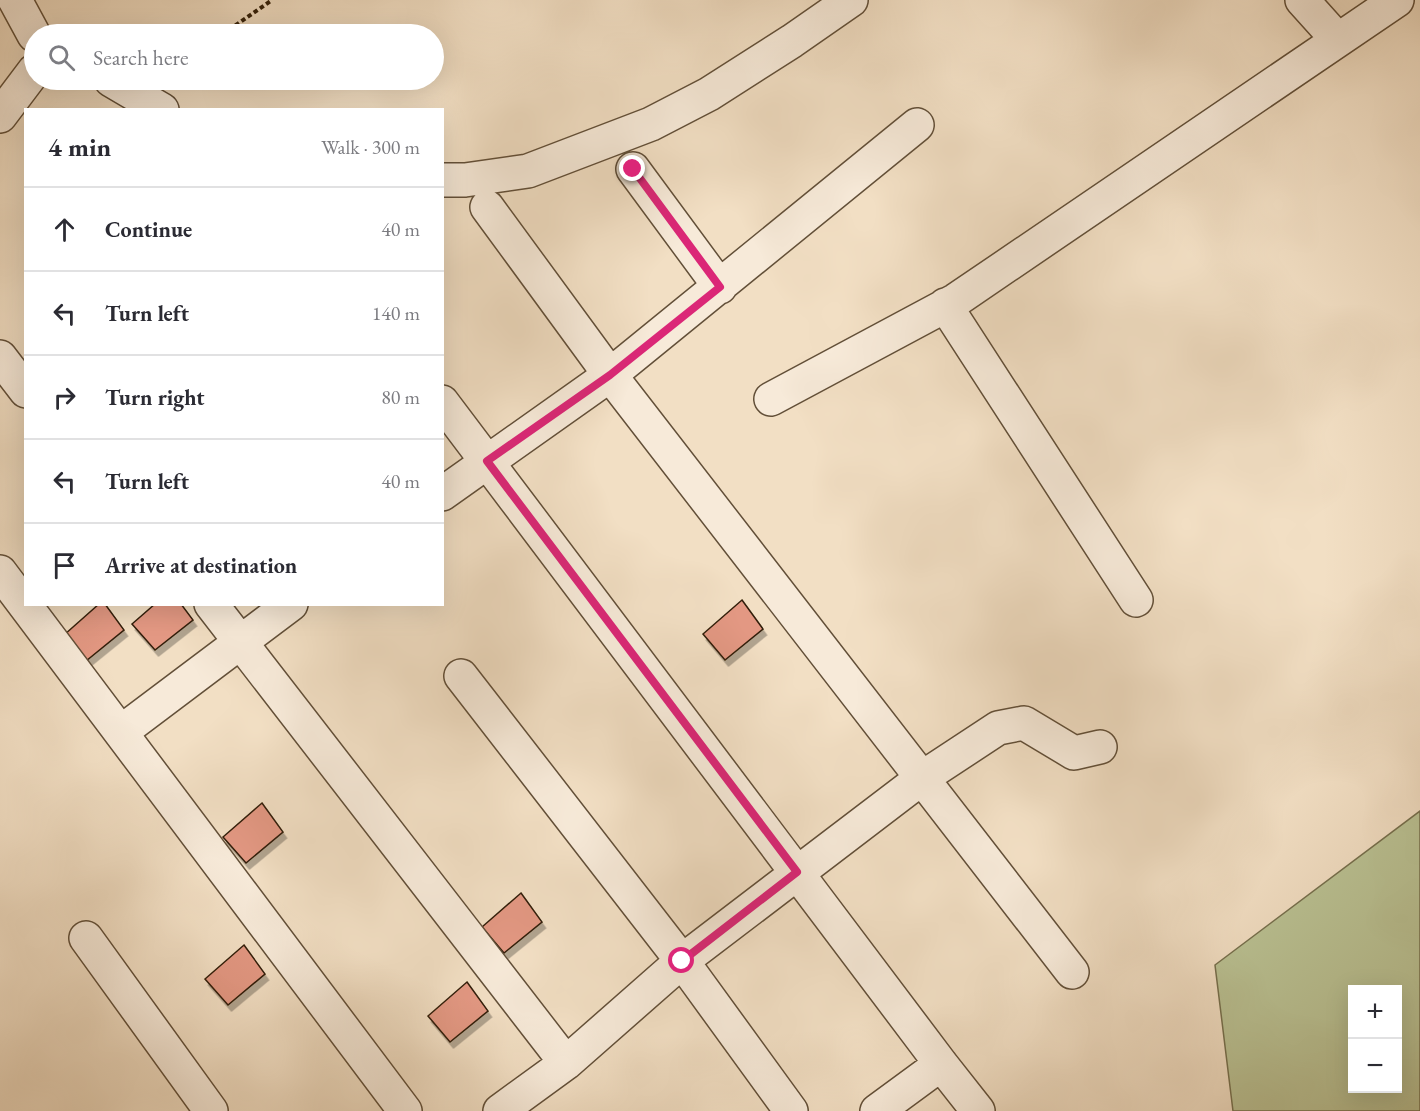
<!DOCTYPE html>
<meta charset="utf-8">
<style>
body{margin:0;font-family:"EB Garamond",serif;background:#f7f7f7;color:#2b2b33}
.controls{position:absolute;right:18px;bottom:18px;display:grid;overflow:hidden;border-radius:0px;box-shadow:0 6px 24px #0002}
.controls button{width:54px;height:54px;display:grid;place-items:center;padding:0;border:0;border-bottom:2px solid #e1e1e2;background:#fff;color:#2b2b33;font:30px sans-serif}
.stop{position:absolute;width:18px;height:18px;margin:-14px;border:4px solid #db2777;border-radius:50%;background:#fff}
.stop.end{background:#db2777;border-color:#fff;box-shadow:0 2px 6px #0008}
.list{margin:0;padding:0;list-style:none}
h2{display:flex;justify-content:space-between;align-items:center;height:78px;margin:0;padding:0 24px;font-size:26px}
h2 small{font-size:20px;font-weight:400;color:#7c7c81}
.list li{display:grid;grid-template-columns:39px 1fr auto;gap:18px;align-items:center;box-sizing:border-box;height:84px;padding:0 24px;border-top:2px solid #e1e1e2}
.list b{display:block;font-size:22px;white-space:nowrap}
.list em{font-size:20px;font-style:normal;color:#7c7c81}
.icon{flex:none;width:33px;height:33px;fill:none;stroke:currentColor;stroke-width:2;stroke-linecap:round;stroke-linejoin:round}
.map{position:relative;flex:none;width:1420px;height:1111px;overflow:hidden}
.search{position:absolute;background:#fff;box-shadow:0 6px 24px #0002;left:24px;top:24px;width:420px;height:66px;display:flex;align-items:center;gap:15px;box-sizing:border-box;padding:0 21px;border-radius:33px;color:#7c7c81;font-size:22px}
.panel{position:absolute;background:#fff;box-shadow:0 6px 24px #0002;left:24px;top:108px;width:420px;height:498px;border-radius:0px}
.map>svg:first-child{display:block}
.green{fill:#bac294;stroke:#76704e;stroke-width:1.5;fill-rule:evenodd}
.building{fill:#e39883;stroke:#321f09;stroke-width:1.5;filter:url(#shadow)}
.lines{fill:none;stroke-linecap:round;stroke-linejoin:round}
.minor-casing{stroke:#624f38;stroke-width:36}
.path{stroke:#321f09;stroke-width:4;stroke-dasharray:4.5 3;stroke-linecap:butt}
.minor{stroke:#f7ead9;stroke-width:33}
.route{stroke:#db2777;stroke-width:8}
</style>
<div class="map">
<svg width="1420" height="1111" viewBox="0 0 1420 1111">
<defs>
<filter id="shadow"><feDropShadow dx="3.5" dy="6" stdDeviation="0" flood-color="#0004"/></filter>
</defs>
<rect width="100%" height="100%" fill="#f2dfc4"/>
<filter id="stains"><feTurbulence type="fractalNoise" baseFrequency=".00333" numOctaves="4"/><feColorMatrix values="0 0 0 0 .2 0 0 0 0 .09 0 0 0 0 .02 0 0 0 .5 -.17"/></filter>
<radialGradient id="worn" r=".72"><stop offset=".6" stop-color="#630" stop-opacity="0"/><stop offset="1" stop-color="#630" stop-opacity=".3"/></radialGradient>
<path class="green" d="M1420,811V1111H1233L1215,965ZM1352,990H1398V1088H1352Z"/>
<path class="building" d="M742,600L763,629L725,660L703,634Z
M99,604H105L124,630L86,661L64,635Z
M155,604H181L193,620L155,650L132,624Z
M262,803L283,832L246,863L223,837Z
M521,893L542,922L504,953L482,927Z
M244,945L265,974L228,1005L205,979Z
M467,982L488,1011L450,1042L428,1016Z"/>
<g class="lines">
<g class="minor-casing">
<path id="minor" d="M15,0L34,35
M1302,0L1338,40
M111,80L162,110
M0,116L34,71
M633,169L720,287
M442,180H465L528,171L651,124L709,94L792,41L851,0
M487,207L610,375L1072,972
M945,305L1136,600
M0,357L26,391
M771,399L956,300L1397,0
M442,402L941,1064L978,1111
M442,494L610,375L917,125
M0,572L405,1111
M211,604L566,1063
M461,676L682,961L791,1111
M121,732L291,604
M86,938L211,1111
M500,1111L566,1063L682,961L922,778L998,728L1024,723L1074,753L1100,747
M877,1111L941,1064"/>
</g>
<path class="path" d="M223,34L272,0"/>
<use href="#minor" class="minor"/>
</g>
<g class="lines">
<path class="route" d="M633,169L720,287L610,375L487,461L797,872L682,961"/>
</g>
<rect width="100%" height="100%" filter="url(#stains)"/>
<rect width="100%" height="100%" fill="url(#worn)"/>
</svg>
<div class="controls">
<button>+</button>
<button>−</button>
</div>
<div class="stop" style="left:682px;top:961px"></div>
<div class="stop end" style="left:633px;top:169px"></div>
<div class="search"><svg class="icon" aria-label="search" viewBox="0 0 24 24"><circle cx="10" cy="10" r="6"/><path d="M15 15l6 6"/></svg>Search here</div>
<section class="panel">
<h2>4 min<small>Walk · 300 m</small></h2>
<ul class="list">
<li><svg class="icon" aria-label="ahead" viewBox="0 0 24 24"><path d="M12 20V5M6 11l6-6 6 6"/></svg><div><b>Continue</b></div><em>40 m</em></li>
<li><svg class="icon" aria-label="left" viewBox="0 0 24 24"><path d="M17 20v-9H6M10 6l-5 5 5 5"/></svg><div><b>Turn left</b></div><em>140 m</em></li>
<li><svg class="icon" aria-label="right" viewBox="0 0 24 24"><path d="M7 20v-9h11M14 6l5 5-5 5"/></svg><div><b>Turn right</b></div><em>80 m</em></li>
<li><svg class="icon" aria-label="left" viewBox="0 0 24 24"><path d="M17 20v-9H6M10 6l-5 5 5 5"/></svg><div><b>Turn left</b></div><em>40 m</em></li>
<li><svg class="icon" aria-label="arrive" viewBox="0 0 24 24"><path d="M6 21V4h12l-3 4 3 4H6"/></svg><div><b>Arrive at destination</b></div></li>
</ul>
</section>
</div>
